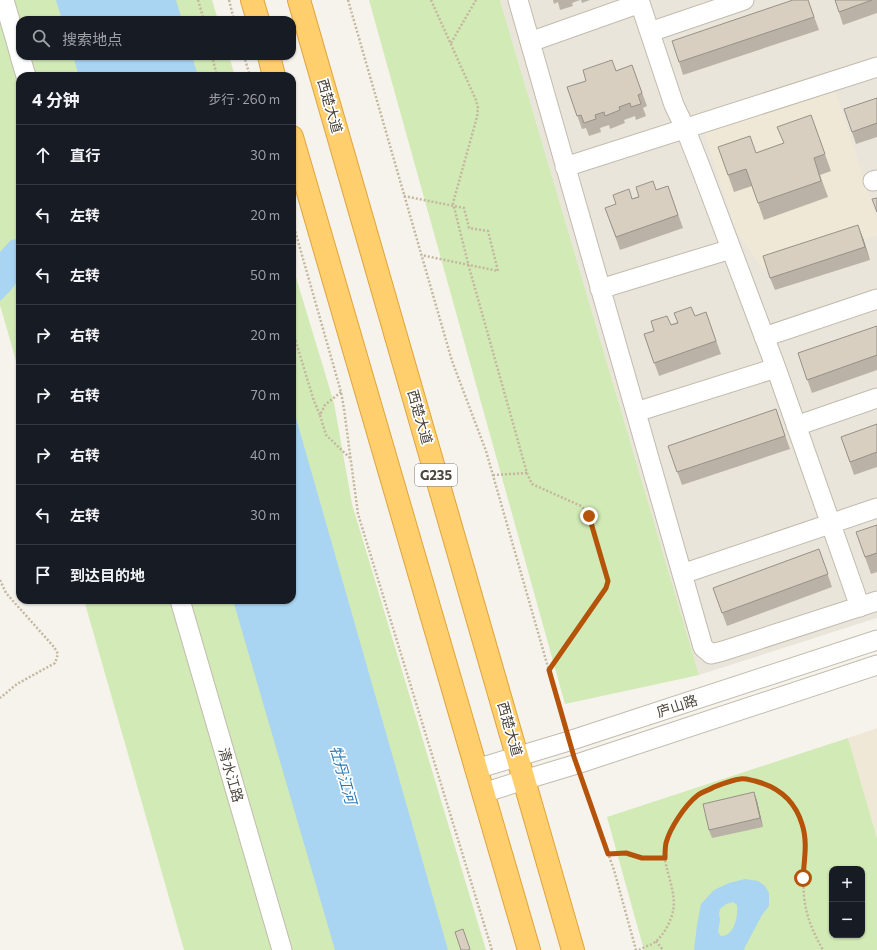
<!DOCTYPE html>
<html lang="zh">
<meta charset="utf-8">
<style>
body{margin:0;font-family:Commissioner,"Noto Sans SC",sans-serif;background:#242831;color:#f1f3f6}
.controls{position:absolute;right:12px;bottom:12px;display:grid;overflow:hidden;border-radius:8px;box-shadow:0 1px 3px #0004}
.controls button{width:36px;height:36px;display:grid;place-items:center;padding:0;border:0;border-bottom:1px solid #363941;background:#171b24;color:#f1f3f6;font:20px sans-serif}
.stop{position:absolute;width:12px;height:12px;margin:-9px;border:3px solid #b45309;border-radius:50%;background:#fff}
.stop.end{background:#b45309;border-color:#fff;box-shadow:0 1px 4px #0008}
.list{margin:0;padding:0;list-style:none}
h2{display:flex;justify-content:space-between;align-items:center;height:52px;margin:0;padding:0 16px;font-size:17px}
h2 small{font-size:13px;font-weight:400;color:#9ea1a6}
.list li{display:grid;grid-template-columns:26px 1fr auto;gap:12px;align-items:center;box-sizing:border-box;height:60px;padding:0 16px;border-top:1px solid #363941}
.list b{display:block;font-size:15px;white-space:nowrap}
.list em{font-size:13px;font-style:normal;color:#9ea1a6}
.icon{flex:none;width:22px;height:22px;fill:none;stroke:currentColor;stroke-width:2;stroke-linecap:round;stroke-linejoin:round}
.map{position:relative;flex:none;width:877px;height:950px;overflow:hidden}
.search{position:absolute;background:#171b24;box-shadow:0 1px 3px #0004;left:16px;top:16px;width:280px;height:44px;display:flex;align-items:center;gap:10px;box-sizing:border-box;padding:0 14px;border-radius:12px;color:#9ea1a6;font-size:15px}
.panel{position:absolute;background:#171b24;box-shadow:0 1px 3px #0004;left:16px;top:72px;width:280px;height:532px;border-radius:12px}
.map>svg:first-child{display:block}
.residential{fill:#eae5da}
.education{fill:#efe8d6}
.green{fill:#d2eab5;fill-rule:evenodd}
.water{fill:#a9d4f2;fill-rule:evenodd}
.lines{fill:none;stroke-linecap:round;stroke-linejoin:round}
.minor-casing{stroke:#c2bbae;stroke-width:21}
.highway-casing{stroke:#e0a43c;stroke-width:24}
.path{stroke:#c4b79f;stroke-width:2.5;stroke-dasharray:2 2;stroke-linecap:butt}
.minor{stroke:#fff;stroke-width:19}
.highway{stroke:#ffcf6e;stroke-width:22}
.wall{fill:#bab2a6}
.shaded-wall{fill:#979187}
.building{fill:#d8cfc1;stroke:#979187}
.route{stroke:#b45309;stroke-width:5}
.labels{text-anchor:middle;stroke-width:3.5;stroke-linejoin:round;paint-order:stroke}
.shield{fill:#fff;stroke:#817c74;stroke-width:1}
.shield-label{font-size:13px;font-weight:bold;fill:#4b4439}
.street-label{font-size:14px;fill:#4b4439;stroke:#fff}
.water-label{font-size:15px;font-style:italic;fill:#2e7ab2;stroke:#fff}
</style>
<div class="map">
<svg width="877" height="950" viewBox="0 0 877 950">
<rect width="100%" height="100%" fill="#f6f3ec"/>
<path class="residential" d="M500,0H877V618L699,675Z"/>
<path class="education" d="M835,90L877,220V235L765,271L737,233L704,132Z
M877,728V838L848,738Z"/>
<path class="green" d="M0,0H212L218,20H20V56H229L235,76H20V375L0,305Z
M369,0H500L699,675L565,704Z
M292,264L334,403L352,504L486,950H184L84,600H292Z
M848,738L877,838V950H644L607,817ZM832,869H862V935H832Z"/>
<path class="water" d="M56,0H176L182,20H62Z
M73,56H192L198,76H79Z
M20,239V278L11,290L0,301V252L11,240Z
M292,404L448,950H335L233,600H292Z
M745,879L758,881L765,886L769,893V906L762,915L745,947L744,950H694L697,925L701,904L714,890L729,883ZM733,902L737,905C738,914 736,928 728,934C727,935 723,936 721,936L718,932L720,920L719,914L720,909L726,904Z"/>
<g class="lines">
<g class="minor-casing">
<path id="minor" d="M4,0L20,55
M518,0L703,647L711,654L723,651L877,601
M639,0L674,105L685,128L700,166L776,368L860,607
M650,32L744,0
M530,42L640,3
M20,56L26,76
M565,167L877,67
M873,181L877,180
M600,289L731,249
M764,337L877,299
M636,412L776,368
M796,426L877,398
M682,574L877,508
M180,600L282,950
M476,769L569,741L877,640
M483,793L524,780L577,764L877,665"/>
</g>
<g class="highway-casing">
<path id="highway" d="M252,0L258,20
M299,0L573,950
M269,56L274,76
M292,137L529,950"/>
</g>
<path class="path" d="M198,0L204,20
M229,0L234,20
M348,0L452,361L486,451L564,723
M431,0L476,100L478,108L477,117L453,203L469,267L527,473L532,484L581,506L585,510L589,516L608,581L606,589L549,670
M451,43L476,0
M212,56L217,76
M244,56L250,76
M404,196L464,208L469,228L488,231L498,271L421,255
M292,220L341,392L344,409L358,514L492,950
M292,329L314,401L320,415
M341,392L325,405L320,415L326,435L351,459
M493,475L527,473
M0,580L6,593L54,647L58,654L55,663L17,684L0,698
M582,781L614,870L636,950
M608,854L626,853L642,857L665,858
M656,941L663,950
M639,950C644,947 651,945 655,942C664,935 671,921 673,911C676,898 670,881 667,869C666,865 665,861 665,857C665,837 676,818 690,804C692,801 695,797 698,795C706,789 732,780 741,779C747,778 755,781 762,783C783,790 799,807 804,830C804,834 806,838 806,842C806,860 802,878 804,896C806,917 813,932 823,950"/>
<use href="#minor" class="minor"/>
<use href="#highway" class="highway"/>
</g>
<path class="wall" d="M553,0H580L572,3L573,6L560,10L558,2L554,4Z
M581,0H590L582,3Z
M808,0L819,30L683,75L679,62Z
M835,0H877V13L843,25Z
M632,65L647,106L643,108L646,116L636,120L635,116L624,120L625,123L610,129L609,125L600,128L601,132L589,136L586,128L582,129L567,87Z
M877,98V137L856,144L844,109Z
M811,115L831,171L820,175L828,197L764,220L752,186L734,192L718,147L756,153L784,143Z
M668,186L683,228L620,250L605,208Z
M863,238L870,260L775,290L770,278Z
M706,312L721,354L659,376L644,334Z
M877,326V370L812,393L798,353Z
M776,409L790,449L682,485L668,446Z
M877,424V467L854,475L841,437Z
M877,525V572L871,574L856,532Z
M819,549L832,587L727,626L713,588Z
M754,792L757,801L763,827L712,838L709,830Z"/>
<path class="shaded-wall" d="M858,225L863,238L870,260L865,247Z
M754,792L757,801L763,827L760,818Z"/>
<path class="building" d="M793,0H808L814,17L679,62L672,41Z
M835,0H872L839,12Z
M612,60L616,71L632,65L642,93L638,95L641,104L631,107L630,103L619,107L620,110L605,116L604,112L595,115L596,119L584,123L581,115L577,116L567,87L586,81L583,70Z
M877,98V123L852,132L844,109Z
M811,115L825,154L814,158L821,181L758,203L746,169L728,175L718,147L750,136L756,153L784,143L777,127Z
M653,181L656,190L668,186L678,215L616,237L605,208L616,204L613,195L629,189L632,199L639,197L636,187Z
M877,198V212L872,199Z
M858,225L865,247L770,278L763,256Z
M691,307L695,316L706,312L716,341L654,363L644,334L654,331L651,321L667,316L671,325L678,323L674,313Z
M877,326V355L807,380L798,353Z
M776,409L785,436L677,472L668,446Z
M877,424V452L850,462L841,437Z
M877,525V553L865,557L856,532Z
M819,549L828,574L722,613L713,588Z
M754,792L760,818L709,830L703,804Z
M463,929L470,949L468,950H461L455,932Z"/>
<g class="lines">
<path class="route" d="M589,516L608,581L606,588L549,670L574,757L608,854L626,853L642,858H665C665,854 665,848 666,843C670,828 685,805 698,795C702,792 709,790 714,787C722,784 732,780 740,779C745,778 750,780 755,781C779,787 795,801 802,824C808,842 804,860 803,878"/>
</g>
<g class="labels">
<rect class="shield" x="415" y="464" width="42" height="22" rx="3"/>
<g class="shield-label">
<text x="436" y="480">G235</text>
</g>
<g class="street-label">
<text transform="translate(330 106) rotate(74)" y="5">西楚大道</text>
<text transform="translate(420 417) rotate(74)" y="5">西楚大道</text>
<text transform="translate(677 706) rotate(-18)" y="5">庐山路</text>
<text transform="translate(510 729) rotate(74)" y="5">西楚大道</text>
<text transform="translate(231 775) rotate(74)" y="5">清水江路</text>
</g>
<g class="water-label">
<text transform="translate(343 775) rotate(74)" y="5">牡丹江河</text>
</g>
</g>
</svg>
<div class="controls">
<button>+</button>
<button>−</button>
</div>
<div class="stop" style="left:803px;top:878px"></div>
<div class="stop end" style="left:589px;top:516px"></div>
<div class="search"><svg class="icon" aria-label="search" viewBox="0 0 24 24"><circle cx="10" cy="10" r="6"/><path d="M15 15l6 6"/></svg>搜索地点</div>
<section class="panel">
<h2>4 分钟<small>步行 · 260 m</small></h2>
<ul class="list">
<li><svg class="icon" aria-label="ahead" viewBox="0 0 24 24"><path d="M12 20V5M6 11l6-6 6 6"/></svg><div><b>直行</b></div><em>30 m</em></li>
<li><svg class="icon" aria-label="left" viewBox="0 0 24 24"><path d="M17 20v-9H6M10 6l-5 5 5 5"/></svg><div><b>左转</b></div><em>20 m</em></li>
<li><svg class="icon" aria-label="left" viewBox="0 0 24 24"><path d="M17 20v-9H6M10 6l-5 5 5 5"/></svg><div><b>左转</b></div><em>50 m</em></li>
<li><svg class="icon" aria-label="right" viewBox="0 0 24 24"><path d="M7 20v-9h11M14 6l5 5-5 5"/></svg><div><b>右转</b></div><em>20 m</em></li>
<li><svg class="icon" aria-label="right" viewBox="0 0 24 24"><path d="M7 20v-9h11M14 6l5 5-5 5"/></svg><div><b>右转</b></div><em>70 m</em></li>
<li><svg class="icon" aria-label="right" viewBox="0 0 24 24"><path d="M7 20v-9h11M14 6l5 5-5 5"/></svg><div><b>右转</b></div><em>40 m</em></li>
<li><svg class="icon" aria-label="left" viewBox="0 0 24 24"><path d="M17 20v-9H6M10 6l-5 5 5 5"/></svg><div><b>左转</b></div><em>30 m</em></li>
<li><svg class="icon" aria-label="arrive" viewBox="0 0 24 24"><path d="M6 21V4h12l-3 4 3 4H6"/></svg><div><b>到达目的地</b></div></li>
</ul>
</section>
</div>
